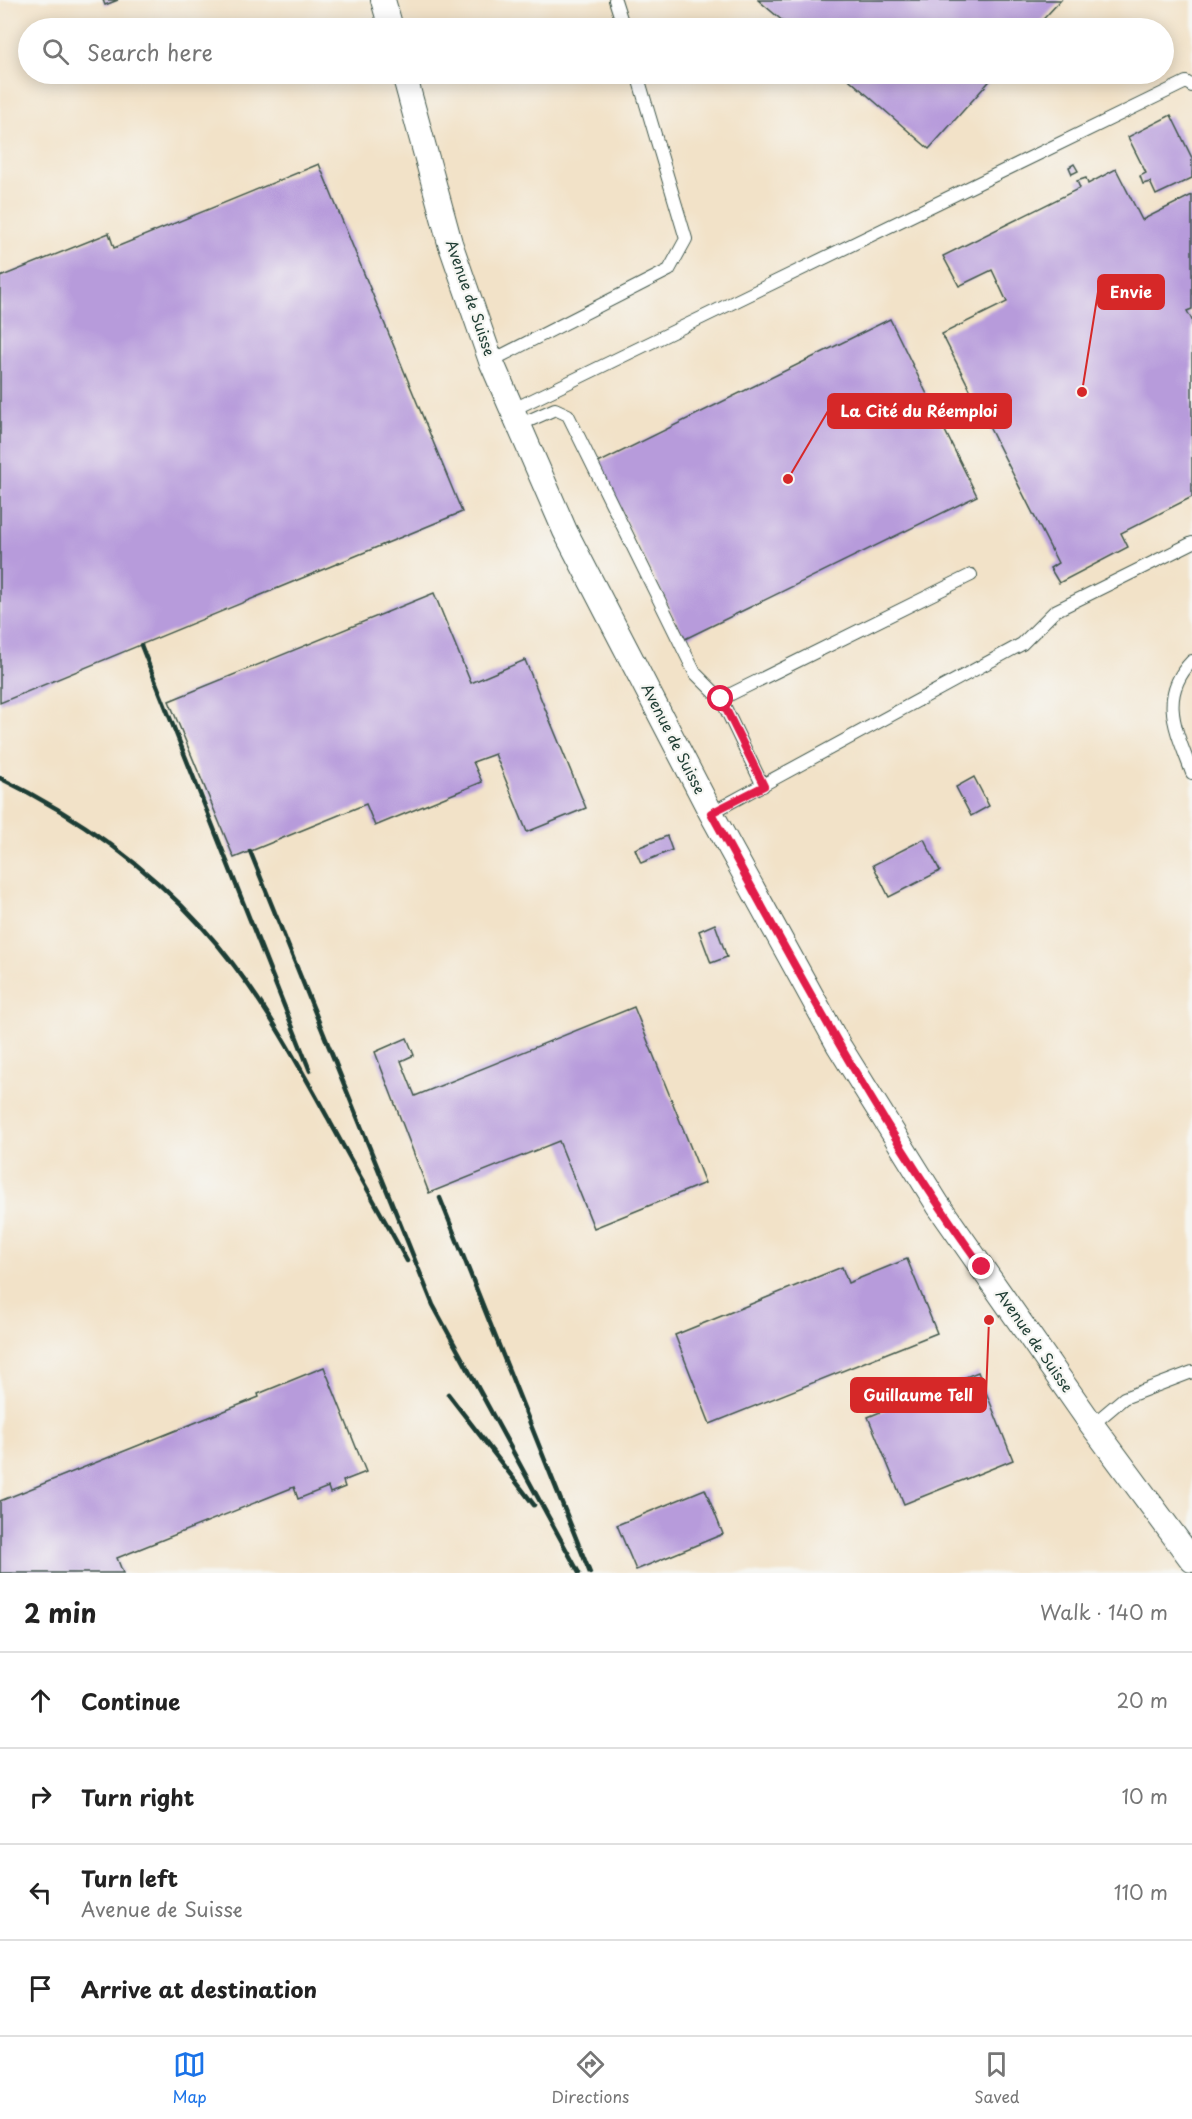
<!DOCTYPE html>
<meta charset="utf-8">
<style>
body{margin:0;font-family:"Playpen Sans",sans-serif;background:#f6f6f6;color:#222}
.stop{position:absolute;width:18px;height:18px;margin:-14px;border:4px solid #e11d48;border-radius:50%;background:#fff}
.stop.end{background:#e11d48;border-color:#fff;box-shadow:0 2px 6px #0008}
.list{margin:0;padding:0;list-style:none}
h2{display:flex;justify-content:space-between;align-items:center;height:78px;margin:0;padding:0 24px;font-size:26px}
h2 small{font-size:20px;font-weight:400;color:#767676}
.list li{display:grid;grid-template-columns:39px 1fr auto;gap:18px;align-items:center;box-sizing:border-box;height:96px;padding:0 24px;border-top:2px solid #e0e0e0}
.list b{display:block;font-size:22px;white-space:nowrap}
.list p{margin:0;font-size:20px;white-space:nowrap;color:#767676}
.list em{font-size:20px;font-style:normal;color:#767676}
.icon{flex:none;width:33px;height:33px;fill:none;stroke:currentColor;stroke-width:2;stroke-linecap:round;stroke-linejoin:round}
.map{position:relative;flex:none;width:1192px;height:1573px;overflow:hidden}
.search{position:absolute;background:#fff;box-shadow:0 3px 15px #0003;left:18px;right:18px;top:18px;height:66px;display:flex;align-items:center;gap:15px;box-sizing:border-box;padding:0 21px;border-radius:33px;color:#767676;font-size:22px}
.sheet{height:462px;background:#fff}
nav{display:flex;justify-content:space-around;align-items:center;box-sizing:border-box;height:84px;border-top:2px solid #e0e0e0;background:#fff;font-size:16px;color:#767676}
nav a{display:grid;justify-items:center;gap:3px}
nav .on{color:#1a73e8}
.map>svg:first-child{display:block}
.building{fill:#b79bdb}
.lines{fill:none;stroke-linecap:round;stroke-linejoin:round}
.lane-casing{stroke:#3f564a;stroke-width:14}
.street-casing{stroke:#3f564a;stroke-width:26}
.lane{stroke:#fff;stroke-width:12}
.street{stroke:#fff;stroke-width:24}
.rail{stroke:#1f3d34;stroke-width:4.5}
.route{stroke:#e11d48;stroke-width:8}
.labels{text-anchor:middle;stroke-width:4.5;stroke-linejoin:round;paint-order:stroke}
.street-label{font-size:15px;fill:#1f3d34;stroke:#f6f6f2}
.leader{fill:none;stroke:#d62828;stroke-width:2}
.callout-dot{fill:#d62828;stroke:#f6f6f2;stroke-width:2}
.callout{fill:#d62828;stroke:#d62828;stroke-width:2}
.callout-label{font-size:16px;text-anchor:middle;font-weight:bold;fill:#fff}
</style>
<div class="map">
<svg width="1192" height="1573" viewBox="0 0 1192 1573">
<rect width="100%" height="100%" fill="#f6f6f2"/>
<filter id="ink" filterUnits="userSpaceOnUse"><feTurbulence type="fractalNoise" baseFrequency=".0167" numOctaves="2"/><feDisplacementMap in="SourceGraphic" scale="12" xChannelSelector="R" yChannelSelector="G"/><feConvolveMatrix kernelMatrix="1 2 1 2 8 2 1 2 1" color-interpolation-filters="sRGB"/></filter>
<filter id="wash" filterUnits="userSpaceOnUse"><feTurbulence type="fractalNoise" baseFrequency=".008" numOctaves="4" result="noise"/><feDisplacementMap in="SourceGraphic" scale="24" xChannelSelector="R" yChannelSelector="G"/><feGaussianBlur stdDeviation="1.35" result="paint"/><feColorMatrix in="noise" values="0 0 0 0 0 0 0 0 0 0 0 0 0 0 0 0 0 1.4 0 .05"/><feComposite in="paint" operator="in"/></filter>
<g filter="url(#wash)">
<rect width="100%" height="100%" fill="#f2e2c8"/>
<g id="blocks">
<path class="building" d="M103,0H118L105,5Z
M758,0H1061L1035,28H791Z
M843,74H996L929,149Z
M1171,115L1192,158V178L1156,195L1150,182L1143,184L1140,176L1146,173L1128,137Z
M319,164L462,512L0,703V277L109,233L114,248Z
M1074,164L1078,171L1072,174L1069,167Z
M1116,169L1142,220L1192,195V309L1187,311L1192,320V497L1121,533L1128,547L1059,583L1050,568L1058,563L942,334L1007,302L992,270L959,286L943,256L1080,188L1077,181L1086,178L1088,184Z
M890,319L977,496L685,639L598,463Z
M434,593L471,683L525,660L586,808L527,832L495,754L473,762L482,782L375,826L366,804L234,858L169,701Z
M974,777L989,806L971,816L956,787Z
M667,836L672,850L641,863L635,849Z
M924,839L940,871L889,897L873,865Z
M715,924L727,957L711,963L699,931Z
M634,1007L705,1183L594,1228L559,1141L429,1193L375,1052L407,1038L414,1055L401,1061L415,1096Z
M907,1259L937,1333L710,1424L675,1335L842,1267L848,1283Z
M324,1367L366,1472L343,1481L345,1487L330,1493L328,1487L298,1499L294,1487L117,1558L123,1573H0V1501L259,1397L258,1394Z
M978,1372L1013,1460L904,1504L868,1417Z
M705,1489L723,1534L636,1570L617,1525Z"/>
</g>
</g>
<g filter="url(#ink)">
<use href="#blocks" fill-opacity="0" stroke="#3f564a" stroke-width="1.5"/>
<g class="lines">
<g class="lane-casing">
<path id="lane" d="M615,0L624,28
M491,361L669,270L686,239L637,74
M512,410L1186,82L1192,86
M519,425L555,409L568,415L695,673L721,699L763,786
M1192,661C1157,697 1177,732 1192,773
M721,699L971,575
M711,813L1022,644L1055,611L1192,543
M1092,1425L1124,1398L1192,1372"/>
</g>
<g class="street-casing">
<path id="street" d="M383,0L391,28
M404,74L450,243L491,361L565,531L711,813L839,1046L938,1205L1092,1425L1192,1560"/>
</g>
<use href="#lane" class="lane"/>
<use href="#street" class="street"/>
<path class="rail" d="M141,645L310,1071
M0,778C76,815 146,865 203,928C255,985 291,1051 328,1118C354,1166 381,1213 407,1261
M250,851L433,1305L579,1573
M440,1198L590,1573
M448,1394L534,1505"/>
</g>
</g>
<g class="lines" filter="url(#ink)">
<path class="route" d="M721,699L764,786L711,813C796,968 878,1124 982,1267"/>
</g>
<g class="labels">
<g class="street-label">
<text transform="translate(470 298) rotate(71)" y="5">Avenue de Suisse</text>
<text transform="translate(673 739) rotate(63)" y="5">Avenue de Suisse</text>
<text transform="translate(1034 1341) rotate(55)" y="5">Avenue de Suisse</text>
</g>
</g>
<path class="leader" d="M1082 392L1098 292M788 479L828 411M989 1320L986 1395"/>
<g class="callout-dot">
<circle cx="1082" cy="392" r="6"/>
<circle cx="788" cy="479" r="6"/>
<circle cx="989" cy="1320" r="6"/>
</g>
<g class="callout">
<rect x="1098" y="275" width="66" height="34" rx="6"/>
<rect x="828" y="394" width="183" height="34" rx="6"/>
<rect x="851" y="1378" width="135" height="34" rx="6"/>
</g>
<g class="callout-label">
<text x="1131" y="298">Envie</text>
<text x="919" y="417">La Cité du Réemploi</text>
<text x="918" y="1401">Guillaume Tell</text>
</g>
</svg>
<div class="stop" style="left:721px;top:699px"></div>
<div class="stop end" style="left:982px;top:1267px"></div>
<div class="search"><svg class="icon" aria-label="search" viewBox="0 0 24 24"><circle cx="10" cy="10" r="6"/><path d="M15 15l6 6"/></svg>Search here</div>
</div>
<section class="sheet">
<h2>2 min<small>Walk · 140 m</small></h2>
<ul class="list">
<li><svg class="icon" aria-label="ahead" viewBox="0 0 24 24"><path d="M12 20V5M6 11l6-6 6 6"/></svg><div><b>Continue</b></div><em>20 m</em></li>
<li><svg class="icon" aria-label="right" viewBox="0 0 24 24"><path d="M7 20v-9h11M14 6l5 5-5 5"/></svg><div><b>Turn right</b></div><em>10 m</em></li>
<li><svg class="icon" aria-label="left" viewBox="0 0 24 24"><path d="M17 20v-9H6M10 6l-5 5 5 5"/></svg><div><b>Turn left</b><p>Avenue de Suisse</p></div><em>110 m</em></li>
<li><svg class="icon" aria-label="arrive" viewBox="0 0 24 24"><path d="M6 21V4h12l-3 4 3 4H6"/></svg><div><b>Arrive at destination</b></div></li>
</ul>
</section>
<nav>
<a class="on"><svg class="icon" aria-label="map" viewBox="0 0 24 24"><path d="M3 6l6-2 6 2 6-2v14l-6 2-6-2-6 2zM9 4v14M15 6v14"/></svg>Map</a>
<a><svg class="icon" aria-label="directions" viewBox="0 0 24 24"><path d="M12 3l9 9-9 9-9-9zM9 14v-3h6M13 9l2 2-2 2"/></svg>Directions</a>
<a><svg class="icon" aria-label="saved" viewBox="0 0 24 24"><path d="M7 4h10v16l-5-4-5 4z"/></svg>Saved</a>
</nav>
